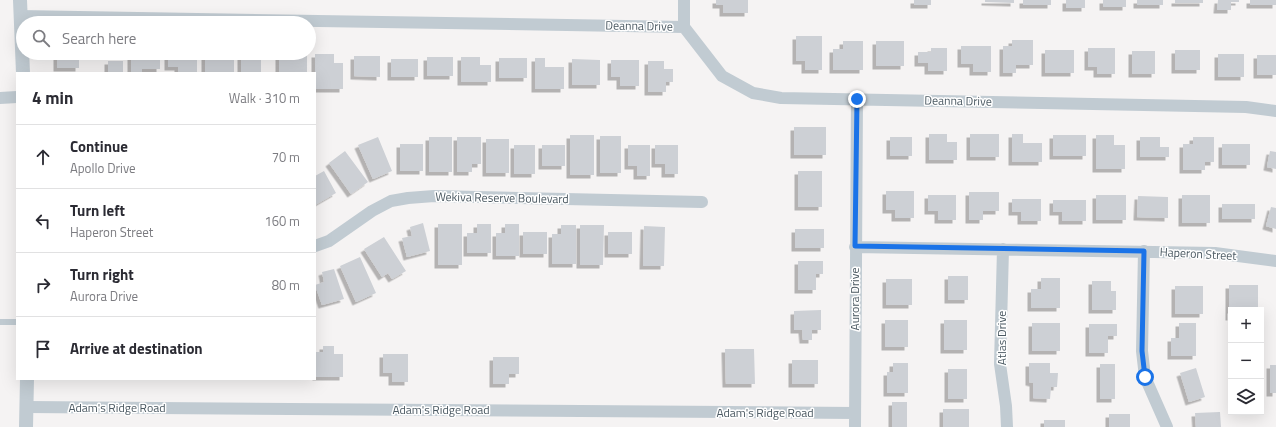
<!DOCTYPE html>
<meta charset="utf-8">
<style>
body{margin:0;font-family:"Titillium Web",sans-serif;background:#f7f7f7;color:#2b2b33}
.controls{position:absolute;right:12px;bottom:12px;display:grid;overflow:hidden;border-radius:0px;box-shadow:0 4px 16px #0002}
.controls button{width:36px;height:36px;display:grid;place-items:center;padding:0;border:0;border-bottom:1px solid #e1e1e2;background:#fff;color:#2b2b33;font:20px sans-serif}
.stop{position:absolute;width:12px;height:12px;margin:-9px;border:3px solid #1a73e8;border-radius:50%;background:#fff}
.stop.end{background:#1a73e8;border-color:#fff;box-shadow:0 1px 4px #0008}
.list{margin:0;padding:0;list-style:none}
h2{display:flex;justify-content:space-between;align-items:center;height:52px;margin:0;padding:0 16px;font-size:17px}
h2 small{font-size:13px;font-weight:400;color:#7c7c81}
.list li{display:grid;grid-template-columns:26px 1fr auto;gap:12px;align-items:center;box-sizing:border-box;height:64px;padding:0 16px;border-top:1px solid #e1e1e2}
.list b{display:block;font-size:15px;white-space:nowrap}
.list p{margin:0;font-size:13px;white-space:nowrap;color:#7c7c81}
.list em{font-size:13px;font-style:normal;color:#7c7c81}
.icon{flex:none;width:22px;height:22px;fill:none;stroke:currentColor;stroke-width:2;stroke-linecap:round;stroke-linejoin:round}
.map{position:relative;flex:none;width:1276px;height:427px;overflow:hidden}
.search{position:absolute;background:#fff;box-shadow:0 4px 16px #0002;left:16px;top:16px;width:300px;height:44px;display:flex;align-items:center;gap:10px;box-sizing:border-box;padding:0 14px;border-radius:22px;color:#7c7c81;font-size:15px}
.panel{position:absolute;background:#fff;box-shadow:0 4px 16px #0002;left:16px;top:72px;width:300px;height:308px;border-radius:0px}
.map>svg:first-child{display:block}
.building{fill:#cdd0d5;filter:url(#shadow)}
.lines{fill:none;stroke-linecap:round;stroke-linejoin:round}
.service{stroke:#c1cbd2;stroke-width:6}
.minor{stroke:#c1cbd2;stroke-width:12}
.tertiary{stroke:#c1cbd2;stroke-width:14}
.route{stroke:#1a73e8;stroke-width:5}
.labels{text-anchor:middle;stroke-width:3;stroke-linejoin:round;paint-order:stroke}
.street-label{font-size:12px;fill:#4a5861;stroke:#fff}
</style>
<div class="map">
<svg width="1276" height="427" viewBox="0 0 1276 427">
<defs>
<filter id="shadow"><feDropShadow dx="-3.5" dy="3.5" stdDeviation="0" flood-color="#0004"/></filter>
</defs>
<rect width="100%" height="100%" fill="#f5f3f3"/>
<path class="building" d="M716,0H748V13H723V5H716Z
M914,0H931V5H914Z
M985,0H1014V3L985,2Z
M1023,0H1051V5H1023Z
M1066,0H1085V8H1066Z
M1103,0H1126V7H1103Z
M1137,0H1163V5H1137Z
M1175,0H1203V3H1175Z
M1218,0H1239V2H1231V10H1217Z
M1250,0H1276V5H1250Z
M796,36H822V70H805V61H796Z
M1012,40H1033V65H1016V73H1003V46H1012Z
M843,41H863V70H833V49H843Z
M876,41H904V66H876Z
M961,46H991V72H973V64H961Z
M931,48H947V71H928V63H918V52H931Z
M1088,48H1115V74H1097V67H1088Z
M1045,50H1074V73H1045Z
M1175,50H1200V70H1175Z
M1132,51H1155V74H1132Z
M57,53H79V68H57Z
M131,53H160V69H142V73H131Z
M168,53H197V73H178V67H168Z
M205,53H234V73H205Z
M241,54H261V73H241Z
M279,54H307V73H279Z
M315,54H334V63H343V89H315Z
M1218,54H1244V77H1218Z
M1257,55H1276V75H1257Z
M354,56H380V77L354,76Z
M427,57H453V76H427Z
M461,57H480V65H491V82H461Z
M499,58H527V78H499Z
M535,58H545V67H564V89H535Z
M391,59H418V77H391Z
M572,59L600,60V85H572Z
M611,60H639V86H620V77H611Z
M108,61H123V73H108Z
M648,61H664V69H673V82H666V92H648Z
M794,127H826V155H794Z
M929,134H947V142H957V160H929Z
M970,134H999V157H970Z
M1012,134H1023V143H1042V162H1012Z
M570,135H594V175H570Z
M1053,135H1086V156H1053Z
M1096,135H1114V145H1125V169H1096Z
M600,136H621V173H600Z
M378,137L392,171L373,179L358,145Z
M429,137H452V172H429Z
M457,137H481V164H472V172H457Z
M890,137H912V156H890Z
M1140,137H1160V147H1169V157H1140Z
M1193,137H1214V162H1205V170H1183V144H1193Z
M486,139H509V173H486Z
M400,144H423V171H400Z
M1222,144H1250V165H1222Z
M514,145H535V174H514Z
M542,145H565V166H542Z
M628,145H650V176H637V166H628Z
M655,145H678V174H665V164H655Z
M345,151L368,182L351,194L329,163Z
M1270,151L1276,152V169L1267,167Z
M324,171L336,193L315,205V176Z
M798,171H822V207H798Z
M886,191H914V218H895V210H886Z
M969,192H999V211H983V220H969Z
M928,195H956V220H938V211H928Z
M1096,195H1126V220H1096Z
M1182,195H1210V223H1182Z
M1138,196L1168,197V218L1137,217Z
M1012,199H1041V221H1021V212H1012Z
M1053,200H1086V221H1062V212H1053Z
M1222,204H1255V219H1222Z
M1271,207L1276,208V229L1266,226Z
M423,223L430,251L407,257L402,238L412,236L410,227Z
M438,224H462V265H438Z
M477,224H491V253H467V233H477Z
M505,224H519V256H496V233H505Z
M561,225H576V264H552V234H561Z
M580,225H604L603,265H580Z
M644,226L665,227L664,266H643Z
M795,229H824V248H795Z
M523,232H547V254H523Z
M608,232H632V254H608Z
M384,237L406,271L392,279L388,273L382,277L364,249Z
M360,257L376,293L356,302L340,266Z
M798,261H823V274H816V290H798Z
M334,269L344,299L322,305L315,285L324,282L322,272Z
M948,276H968V300H948Z
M1041,278H1060V308H1031V289H1041Z
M886,279H912V305H886Z
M1092,281H1111V291H1116V310H1092Z
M1229,285H1258V310H1231V317H1229Z
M1175,286H1203V314H1175Z
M821,310V330H812V340H803L802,330H794V311Z
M885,320H908V347H885Z
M944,320H967V350H944Z
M1032,323H1060V351H1032Z
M1179,323H1196V356H1171V338H1179Z
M1089,324H1117V336H1108V353H1089Z
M323,346H334V354H343V377H316V352H323Z
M725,349H754L755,384H726Z
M383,354H408V382H392V373H383Z
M493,357H519V374H509V384H493Z
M792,360H818V384H792Z
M893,363H908V393H887V372H893Z
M1029,363H1050V373H1058L1057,387H1051L1050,399L1033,398V383L1029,382Z
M1100,364H1115V399H1100Z
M1270,365H1276V393H1270Z
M1196,368L1205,397L1189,402L1180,373Z
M948,369H967V399H948Z
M892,402H907V427H892Z
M943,409H969V427H943Z
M1220,412L1221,427H1196L1195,413Z
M1109,414H1130V427H1109Z
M1044,420H1065V427H1044Z"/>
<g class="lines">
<path class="service" d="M0,322H17"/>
<path class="minor" d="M20,16L684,27
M684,27L722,76L753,93L781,98L1246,107L1276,111
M684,27V0
M0,98L17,97
M315,246L329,241L372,211L391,201L408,198L434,196L702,202
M855,247L1215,253L1276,261
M1003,249L1000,364L1006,406L1007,427
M1144,251L1142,351L1145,377L1167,427
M27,407L855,413
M855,427L857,99"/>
<path class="tertiary" d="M20,0L23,73
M26,427L27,379"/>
</g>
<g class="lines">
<path class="route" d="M857,99L855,246L1144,251L1142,351L1145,377"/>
</g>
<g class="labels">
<g class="street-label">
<text transform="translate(639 26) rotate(1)" y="4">Deanna Drive</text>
<text transform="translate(958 101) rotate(1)" y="4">Deanna Drive</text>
<text transform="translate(502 198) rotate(1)" y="4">Wekiva Reserve Boulevard</text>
<text transform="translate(1198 254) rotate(3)" y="4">Haperon Street</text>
<text transform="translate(855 299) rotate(-90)" y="4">Aurora Drive</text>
<text transform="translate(1002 338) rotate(-90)" y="4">Atlas Drive</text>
<text x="117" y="412">Adam's Ridge Road</text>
<text x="441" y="414">Adam's Ridge Road</text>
<text x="765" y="417">Adam's Ridge Road</text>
</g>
</g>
</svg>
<div class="controls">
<button>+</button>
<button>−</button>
<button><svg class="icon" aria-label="layers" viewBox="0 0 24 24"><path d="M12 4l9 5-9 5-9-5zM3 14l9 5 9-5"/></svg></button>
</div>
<div class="stop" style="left:1145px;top:377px"></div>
<div class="stop end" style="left:857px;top:99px"></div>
<div class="search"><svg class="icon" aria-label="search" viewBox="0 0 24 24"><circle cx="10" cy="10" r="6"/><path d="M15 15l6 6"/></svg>Search here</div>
<section class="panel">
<h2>4 min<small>Walk · 310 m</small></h2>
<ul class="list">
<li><svg class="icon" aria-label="ahead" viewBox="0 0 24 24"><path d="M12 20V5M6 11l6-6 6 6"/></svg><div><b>Continue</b><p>Apollo Drive</p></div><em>70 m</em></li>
<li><svg class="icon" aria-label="left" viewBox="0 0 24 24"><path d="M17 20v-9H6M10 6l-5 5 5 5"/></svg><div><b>Turn left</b><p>Haperon Street</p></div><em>160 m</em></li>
<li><svg class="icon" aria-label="right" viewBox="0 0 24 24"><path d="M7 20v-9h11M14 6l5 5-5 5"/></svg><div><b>Turn right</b><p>Aurora Drive</p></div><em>80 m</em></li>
<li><svg class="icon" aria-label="arrive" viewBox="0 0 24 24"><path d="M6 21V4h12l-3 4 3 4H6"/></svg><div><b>Arrive at destination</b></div></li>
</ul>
</section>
</div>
